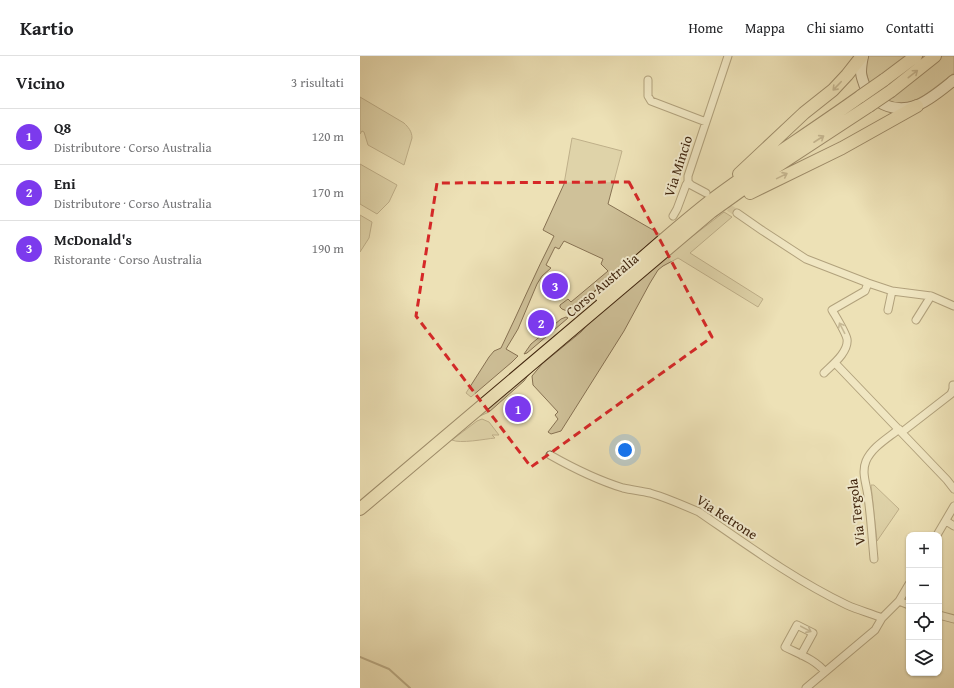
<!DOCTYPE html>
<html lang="it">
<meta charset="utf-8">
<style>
body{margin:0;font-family:"Gentium Book Plus",serif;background:#f6f6f6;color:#202124}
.controls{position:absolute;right:12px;bottom:12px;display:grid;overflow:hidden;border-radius:8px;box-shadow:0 1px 3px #0004}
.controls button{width:36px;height:36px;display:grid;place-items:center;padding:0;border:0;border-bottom:1px solid #e0e0e0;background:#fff;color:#202124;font:20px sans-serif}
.you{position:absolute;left:265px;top:394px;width:14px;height:14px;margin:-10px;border:3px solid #fff;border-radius:50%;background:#1a73e8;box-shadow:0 0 0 6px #1a73e833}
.badge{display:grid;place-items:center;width:26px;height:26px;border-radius:50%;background:#7c3aed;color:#fff;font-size:13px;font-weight:700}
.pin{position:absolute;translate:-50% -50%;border:2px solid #fff;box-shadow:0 1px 4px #0006}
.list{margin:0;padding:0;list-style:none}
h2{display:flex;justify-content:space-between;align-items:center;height:52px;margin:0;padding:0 16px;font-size:17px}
h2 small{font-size:13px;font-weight:400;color:#757577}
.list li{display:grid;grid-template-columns:26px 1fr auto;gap:12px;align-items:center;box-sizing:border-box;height:56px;padding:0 16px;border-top:1px solid #e0e0e0}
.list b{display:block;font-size:15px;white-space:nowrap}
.list p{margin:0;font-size:13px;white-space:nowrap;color:#757577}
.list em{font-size:13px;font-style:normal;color:#757577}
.icon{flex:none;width:22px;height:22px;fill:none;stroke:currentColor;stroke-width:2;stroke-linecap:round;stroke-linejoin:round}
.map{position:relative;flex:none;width:594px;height:632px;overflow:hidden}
header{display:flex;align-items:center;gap:24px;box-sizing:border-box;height:56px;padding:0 20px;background:#fff;border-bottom:1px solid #e0e0e0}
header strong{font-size:19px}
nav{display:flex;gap:22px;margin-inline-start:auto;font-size:14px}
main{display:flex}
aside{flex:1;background:#fff}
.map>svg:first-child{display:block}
.green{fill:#cfc199;stroke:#877253}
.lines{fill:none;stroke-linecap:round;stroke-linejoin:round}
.stream{stroke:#846f50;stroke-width:2}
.minor-tunnel{stroke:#cabb94;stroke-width:7;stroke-dasharray:7 3.5;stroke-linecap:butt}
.minor-casing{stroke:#6a5337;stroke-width:9}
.secondary-casing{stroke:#3f240d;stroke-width:12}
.trunk-casing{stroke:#3f240d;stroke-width:14}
.minor{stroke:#f3ecd0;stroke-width:7}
.secondary{stroke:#f3ecd0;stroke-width:10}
.trunk{stroke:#ede1b6;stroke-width:12}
.trunk-bridge-casing{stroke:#3f240d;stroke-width:14;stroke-linecap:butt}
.trunk-bridge{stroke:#ede1b6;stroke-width:12}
.oneway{stroke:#968262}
.oneway2{stroke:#99886e}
.marked{fill:none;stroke:#d62828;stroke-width:3;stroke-dasharray:8 5;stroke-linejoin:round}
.labels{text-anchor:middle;stroke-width:4;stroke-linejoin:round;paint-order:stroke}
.street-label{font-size:14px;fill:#3f240d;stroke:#f3ecd0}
</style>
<header>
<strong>Kartio</strong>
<nav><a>Home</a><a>Mappa</a><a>Chi siamo</a><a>Contatti</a></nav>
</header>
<main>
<aside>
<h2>Vicino<small>3 risultati</small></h2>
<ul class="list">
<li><span class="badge">1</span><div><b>Q8</b><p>Distributore · Corso Australia</p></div><em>120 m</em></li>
<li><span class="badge">2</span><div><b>Eni</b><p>Distributore · Corso Australia</p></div><em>170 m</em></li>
<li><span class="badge">3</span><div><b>McDonald's</b><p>Ristorante · Corso Australia</p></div><em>190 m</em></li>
</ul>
</aside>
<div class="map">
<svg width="594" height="632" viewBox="0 0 594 632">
<rect width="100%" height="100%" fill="#ede1b6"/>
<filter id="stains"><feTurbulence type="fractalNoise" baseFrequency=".005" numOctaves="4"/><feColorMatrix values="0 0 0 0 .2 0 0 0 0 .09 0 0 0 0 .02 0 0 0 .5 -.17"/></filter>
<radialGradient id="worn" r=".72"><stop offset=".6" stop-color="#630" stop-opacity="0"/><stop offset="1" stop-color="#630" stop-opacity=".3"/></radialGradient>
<path class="green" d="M508,0H547L510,29C506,19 505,11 508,0Z
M582,0H594V17C581,26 561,45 546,47C540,48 533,46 527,45L567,13Z
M0,41L44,67C48,71 52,75 52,82L44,109L8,89L4,76L2,75L0,78Z
M212,82L262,95L248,148L300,178C279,196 259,215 237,233C228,241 219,251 207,255L202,253L200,251V249L208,243L211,246L248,215L241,208L243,203L204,185L199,193L195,191L186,209L191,212L182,220L177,228L158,273L146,293L158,300L152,306L111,341L106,337L129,301L134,295L141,292C159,255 175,217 194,180L183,174L204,128Z
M0,108L37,129L29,146L17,158L0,148Z
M364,156L372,161L330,197L403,243L398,251L318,202L303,210L298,214L290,227L264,275L201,375L191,378L188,376L198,363L195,359L198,356L173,329L172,320L182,308L221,276L228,268L290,213Z
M0,159L12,166L9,182L0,196Z
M206,261L208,262L167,297L164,298L171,288L201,263Z
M169,318L164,325L129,356L120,360L119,359Z
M122,363L129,366L139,379H132L135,382C125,383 100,388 92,384L117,365Z
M511,429H514L539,453L517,485Z"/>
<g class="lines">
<path class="stream" d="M0,601L29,613L50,632"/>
<path class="minor-tunnel" d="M360,146L377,157"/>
<g class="minor-casing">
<path id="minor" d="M288,24V40L291,45L346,66
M328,126L331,129L346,137
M377,157L403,175L446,203L508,227L532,235L571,240L594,250
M313,160L317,153L326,129L328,126V120L368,0
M528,254L532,235
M556,264L571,240
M475,307L587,424L594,433
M464,317C472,309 489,296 487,283C485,275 476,261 472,254L505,235L508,227
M542,376L591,338L593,333V329
M190,399C213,412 237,424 263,432C272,434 281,435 290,437C307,442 323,449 339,456C387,489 435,524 487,549C498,554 510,557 522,562
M586,465L594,470
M577,479L594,450
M514,503C512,482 511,462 508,441C507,429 501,417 506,405C512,391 528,382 539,373
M539,545L549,549
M579,559L594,563
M441,599L453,577L437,569L425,591C439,598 456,604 465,616
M446,632L515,574L522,562L539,545L549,528"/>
</g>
<g class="secondary-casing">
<path id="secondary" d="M503,0C502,5 501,11 501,16C501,18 502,22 503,25C509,47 534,57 555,50C568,46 584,32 594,24"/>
</g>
<g class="trunk-casing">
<path id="trunk" d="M524,24L556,0
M531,35L575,0
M379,118L444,57L473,34L487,19L502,0
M390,137L482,92L557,50
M240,239C276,208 312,175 349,146C398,109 451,76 501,40
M0,453L351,156L390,128L509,50"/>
</g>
<use href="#minor" class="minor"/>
<use href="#secondary" class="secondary"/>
<use href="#trunk" class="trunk"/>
<g class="trunk-bridge-casing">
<path id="trunk-bridge" d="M501,40L524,24
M509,50L531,35"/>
</g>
<use href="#trunk-bridge" class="trunk-bridge"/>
</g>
<defs><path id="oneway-shaft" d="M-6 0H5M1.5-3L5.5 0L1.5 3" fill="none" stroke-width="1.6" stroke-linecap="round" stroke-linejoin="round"/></defs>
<g class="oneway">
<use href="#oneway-shaft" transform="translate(553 18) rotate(-38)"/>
<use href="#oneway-shaft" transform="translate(477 30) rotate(134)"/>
<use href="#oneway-shaft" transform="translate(459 83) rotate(-33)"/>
<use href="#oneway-shaft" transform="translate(422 120) rotate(-26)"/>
</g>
<g class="oneway2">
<use href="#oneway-shaft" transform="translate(482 272) rotate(-117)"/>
<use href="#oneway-shaft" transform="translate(446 573) rotate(28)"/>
</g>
<path d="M0 0H594V632H0ZM269,126L352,281L171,411L56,260L77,127Z" fill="#ede1b6" fill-opacity=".55" fill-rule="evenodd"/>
<path class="marked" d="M269,126L352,281L171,411L56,260L77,127Z"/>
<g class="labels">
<g class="street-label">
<text transform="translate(318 110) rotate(-72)" y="5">Via Mincio</text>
<text transform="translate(242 229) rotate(-40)" y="5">Corso Australia</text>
<text transform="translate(496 456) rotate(-97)" y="5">Via Tergola</text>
<text transform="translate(367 461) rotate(33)" y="5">Via Retrone</text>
</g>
</g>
<rect width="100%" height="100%" filter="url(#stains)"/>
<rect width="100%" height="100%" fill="url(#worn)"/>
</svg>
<div class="controls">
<button>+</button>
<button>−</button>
<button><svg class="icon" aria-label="locate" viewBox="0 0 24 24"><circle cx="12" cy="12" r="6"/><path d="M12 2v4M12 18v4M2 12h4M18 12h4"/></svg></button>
<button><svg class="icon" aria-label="layers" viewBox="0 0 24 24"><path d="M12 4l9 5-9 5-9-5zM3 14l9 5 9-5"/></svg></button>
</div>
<div class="you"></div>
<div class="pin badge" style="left:158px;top:353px">1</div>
<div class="pin badge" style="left:181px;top:267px">2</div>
<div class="pin badge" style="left:195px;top:230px">3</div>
</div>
</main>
